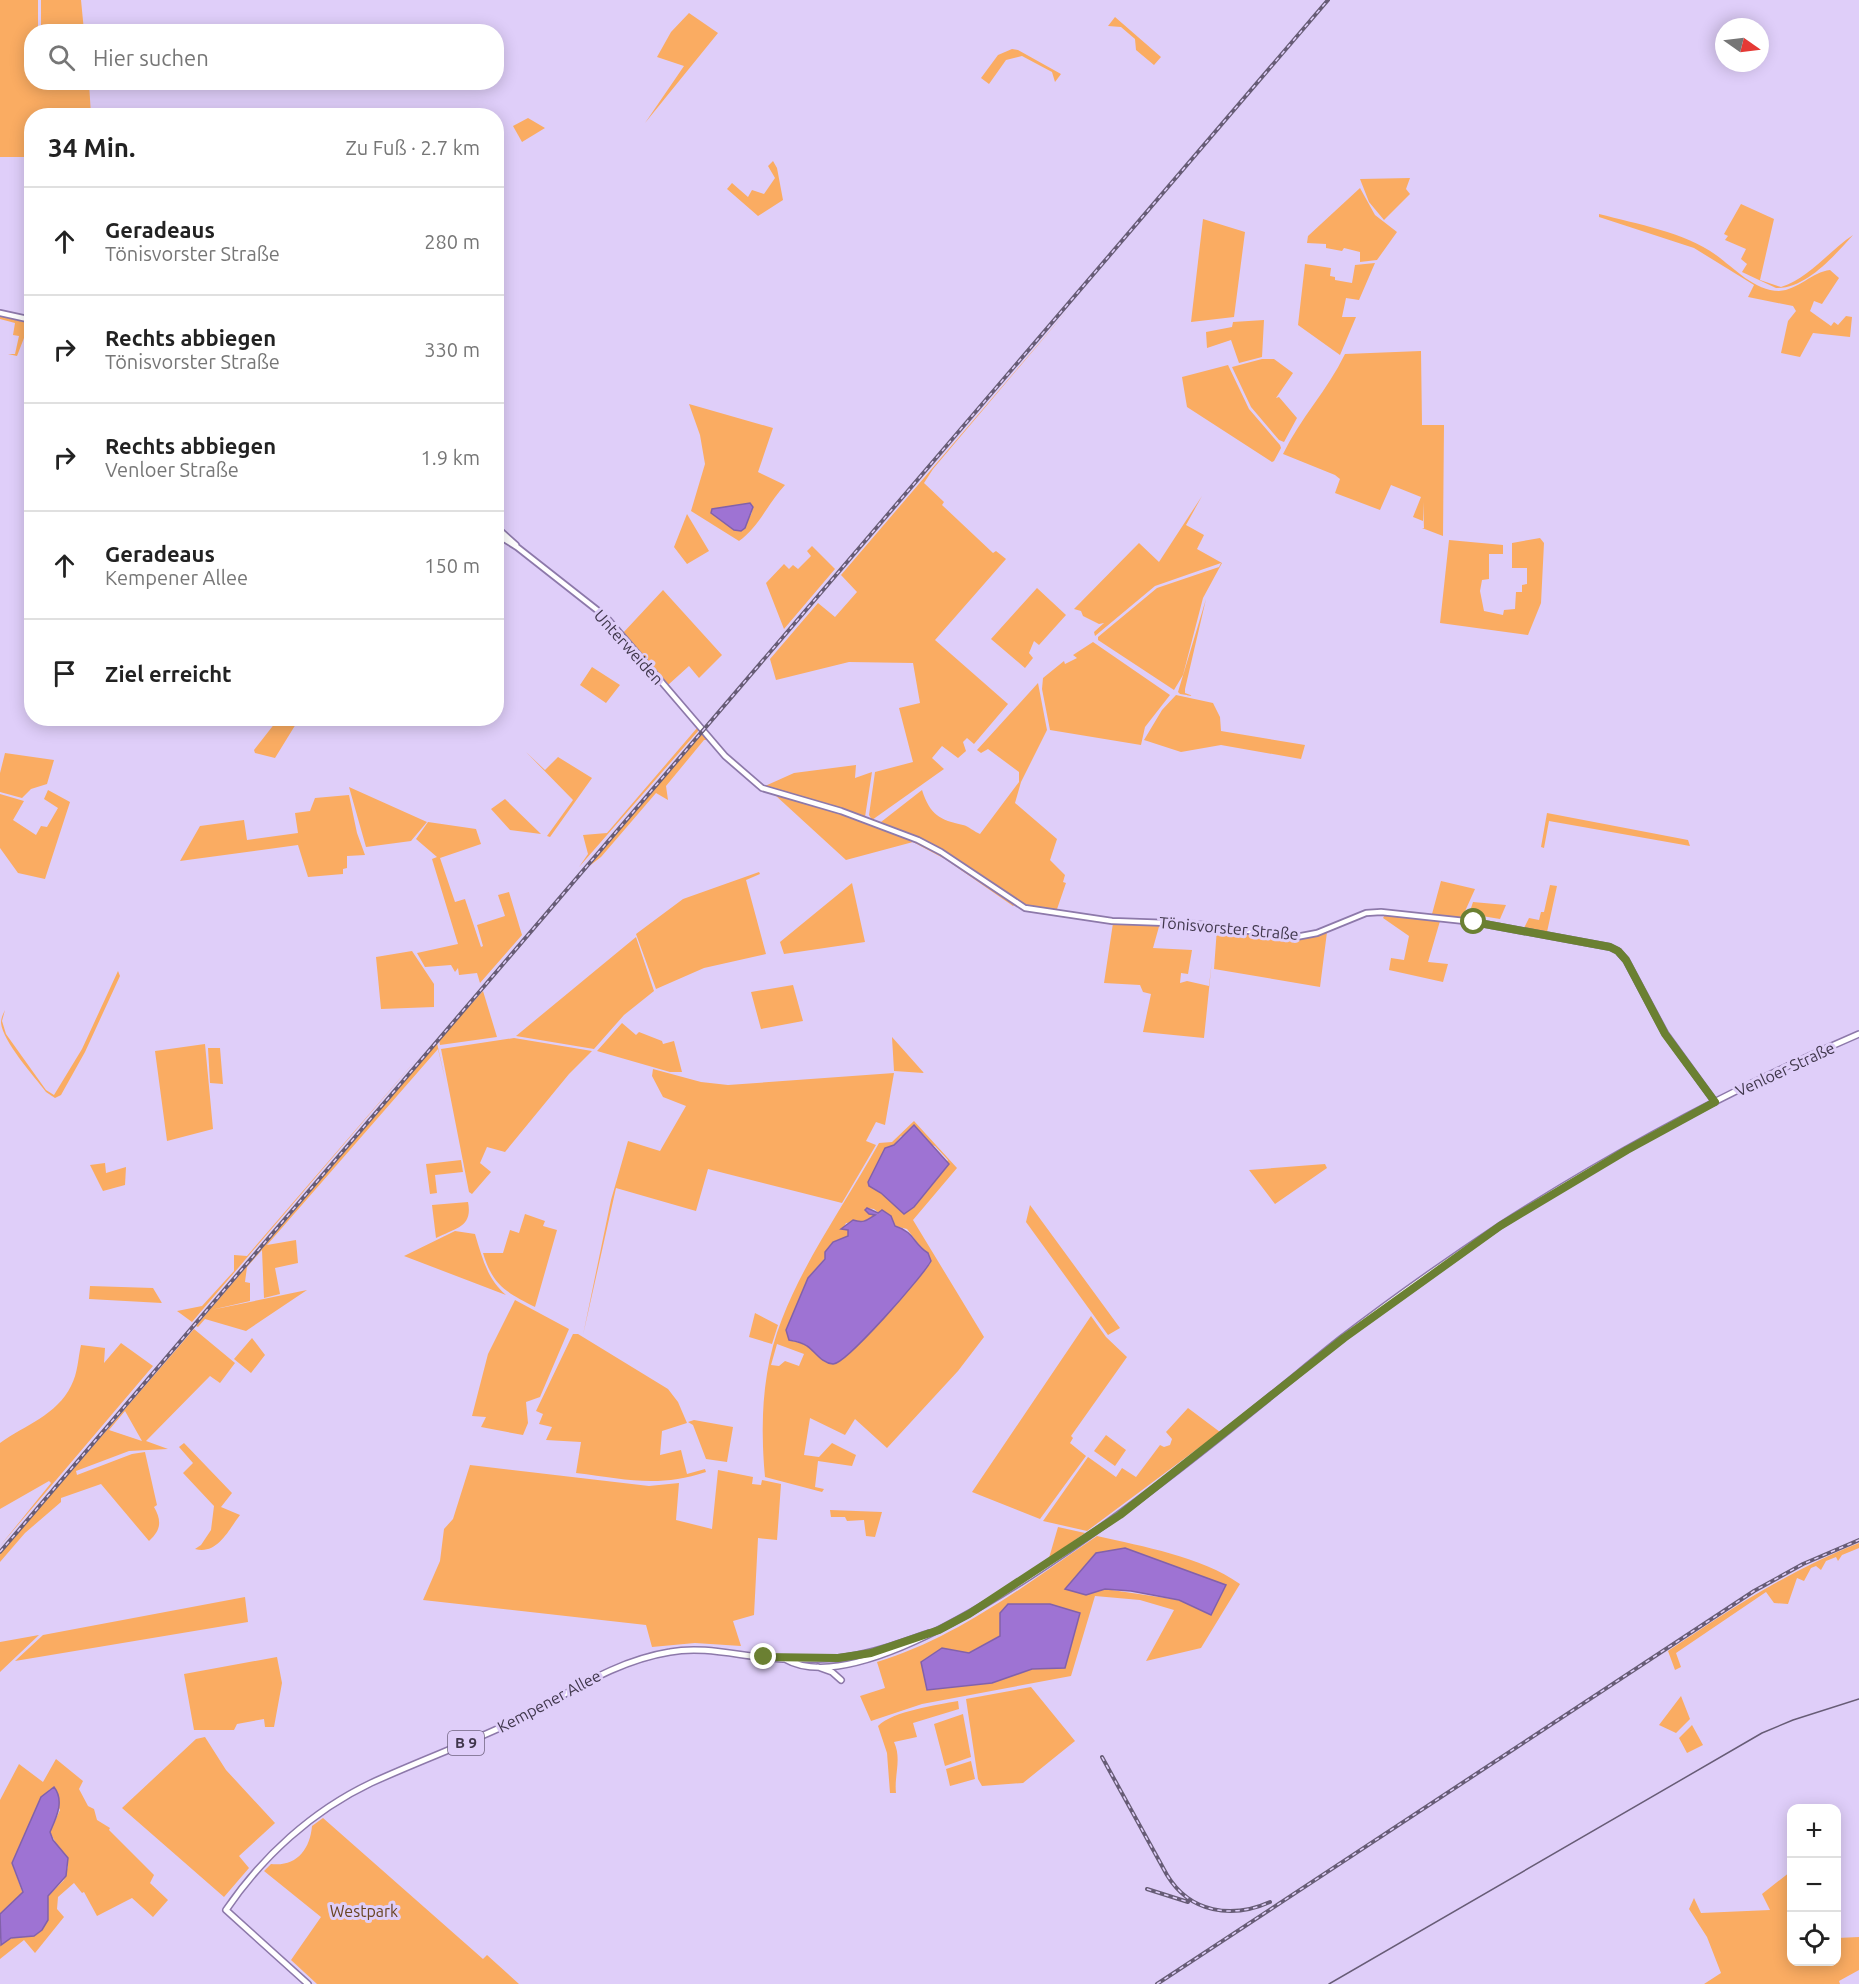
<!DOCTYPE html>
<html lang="de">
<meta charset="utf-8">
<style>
body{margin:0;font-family:Ubuntu,sans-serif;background:#f6f6f6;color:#222}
.controls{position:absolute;right:18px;bottom:18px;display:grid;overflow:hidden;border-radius:12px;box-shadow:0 3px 15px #0003}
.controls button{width:54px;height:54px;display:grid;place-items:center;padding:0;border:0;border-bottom:2px solid #e0e0e0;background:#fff;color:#222;font:30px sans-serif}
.compass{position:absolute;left:1715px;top:18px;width:54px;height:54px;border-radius:50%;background:#fff;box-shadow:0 3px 15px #0003;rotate:104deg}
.stop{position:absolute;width:18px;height:18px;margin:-14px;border:4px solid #6b8032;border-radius:50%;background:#fff}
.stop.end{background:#6b8032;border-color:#fff;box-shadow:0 2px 6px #0008}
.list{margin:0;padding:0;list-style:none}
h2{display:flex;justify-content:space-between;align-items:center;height:78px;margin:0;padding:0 24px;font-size:26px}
h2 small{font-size:20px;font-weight:400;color:#767676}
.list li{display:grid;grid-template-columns:39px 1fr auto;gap:18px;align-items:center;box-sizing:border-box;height:108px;padding:0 24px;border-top:2px solid #e0e0e0}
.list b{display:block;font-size:22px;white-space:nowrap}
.list p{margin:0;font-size:20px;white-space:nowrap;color:#767676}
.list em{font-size:20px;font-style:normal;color:#767676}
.icon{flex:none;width:33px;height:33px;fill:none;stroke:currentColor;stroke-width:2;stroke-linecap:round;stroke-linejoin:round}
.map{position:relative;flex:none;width:1859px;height:1984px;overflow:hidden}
.search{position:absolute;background:#fff;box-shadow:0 3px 15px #0003;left:24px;top:24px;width:480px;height:66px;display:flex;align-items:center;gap:15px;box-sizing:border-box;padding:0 21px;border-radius:24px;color:#767676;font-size:22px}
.panel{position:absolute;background:#fff;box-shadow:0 3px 15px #0003;left:24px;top:108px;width:480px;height:618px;border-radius:24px}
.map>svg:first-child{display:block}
.green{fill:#faac62;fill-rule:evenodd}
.water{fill:#9e73d3;stroke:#8261aa;stroke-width:1.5}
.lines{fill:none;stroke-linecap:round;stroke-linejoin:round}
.secondary-casing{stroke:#8d79aa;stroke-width:8}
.primary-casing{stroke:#8d79aa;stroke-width:8}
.secondary{stroke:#fff;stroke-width:4.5}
.primary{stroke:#fff;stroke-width:5}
.tram{stroke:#675c76;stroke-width:1.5}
.rail-casing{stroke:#675c76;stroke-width:4}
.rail{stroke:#dfcef9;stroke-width:1.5;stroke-dasharray:4.5;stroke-linecap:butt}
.route{stroke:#6b8032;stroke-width:8}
.labels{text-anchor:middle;stroke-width:6;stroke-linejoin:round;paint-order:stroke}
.shield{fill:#dfcef9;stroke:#706480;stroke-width:1.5}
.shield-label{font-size:15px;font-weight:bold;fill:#40374c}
.street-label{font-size:16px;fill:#40374c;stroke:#dfcef9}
.park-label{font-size:16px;fill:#694522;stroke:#dfcef9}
</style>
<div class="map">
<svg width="1859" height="1984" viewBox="0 0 1859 1984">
<rect width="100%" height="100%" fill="#dfcef9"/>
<path class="green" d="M0,0H38V31L32,32V82L89,83L91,115L32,116L31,157H0Z
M41,0H81L84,31H41Z
M689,13L718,33L645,123L684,66L657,57L671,32Z
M1115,17L1161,57L1154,65L1136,50L1135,39L1121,27L1108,26Z
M1012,49L1018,50L1061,74L1055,82L1052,72L1022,56L1006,60L989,84L981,78L998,55Z
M528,118L545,128L522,142L513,126Z
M773,161L777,168L783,200L758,216L727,189L732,183L748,197L752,190L764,194L775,178L768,166Z
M1410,178L1406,189L1410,194L1384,220L1369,202L1360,179Z
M1360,188L1375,215L1397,232L1377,260L1360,262V252L1344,248L1342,251L1326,248V244L1307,243L1308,236Z
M1741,204L1774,219L1760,280L1781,287C1809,278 1828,252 1853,235C1834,256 1806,289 1776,288L1742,272L1747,264L1741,259L1746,249L1725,240L1728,236L1724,234Z
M1599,214C1637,224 1684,232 1716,255C1734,268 1755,291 1779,291C1798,290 1812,272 1830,270L1839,278L1822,304L1814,301L1810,311L1831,326L1834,322L1838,325L1846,316L1852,317L1850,337L1813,333L1800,357L1781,353L1788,321L1796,311L1793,306L1748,297L1754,285L1694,248L1599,217Z
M1203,219L1245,232L1234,317L1191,322Z
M1375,263L1359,300L1346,298L1342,317H1356L1340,355L1298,325L1305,264L1331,268L1330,276L1335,277V280L1352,283L1355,265Z
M1071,306L933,469L924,483L944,502L942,505L993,553L996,551L1006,559L935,640L1008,704L974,744L967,738L963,742L966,751L958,758L942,746L932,758L944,769L872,820L869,815L875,772L913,762L899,708L920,703L913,663L849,662L776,680L770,659L818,603L835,617L857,592L841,575Z
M0,316L31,324V341L24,338L17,356L8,354H15L19,336L13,335L15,323L0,319Z
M1264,320L1262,357L1239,363L1231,340L1207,348L1206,332L1232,327L1233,322Z
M1421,351L1422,425H1444L1443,536L1422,528H1424L1423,502V521L1413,517L1421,497L1391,485L1380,510L1335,493L1340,479L1335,475L1283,454C1301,417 1327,391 1345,354Z
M1262,359H1274L1293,373L1276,398L1279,397L1297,418L1284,442L1279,440L1251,407L1232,367Z
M1228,365L1249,409L1280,445L1281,448L1274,461L1272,462L1187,407L1182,377Z
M689,404L773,428L758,472L785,485C768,503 759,527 739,541L691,511L705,464L700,435ZM750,503L753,507L751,515L734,530L712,509Z
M1202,496L1186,525L1204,535L1197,549L1222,563L1203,598L1183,675L1174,690L1098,640V637L1157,588L1219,567L1221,563L1155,586L1095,636L1094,632L1104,623L1099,624L1083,616L1081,611L1074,609L1139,543L1159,562Z
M687,514L709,551L687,564L674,547Z
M1540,538L1544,543L1541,603L1528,635L1440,623L1449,540L1503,545V554H1489V579L1482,580L1480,591L1484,611L1503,615L1504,610L1515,609L1516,592H1522V585L1527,584V568H1512V543Z
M812,546L835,569L784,629L766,583L784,564L789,569L793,565L798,569L811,556L807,551Z
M1037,588L1066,615L1039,645L1034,641L1029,653L1033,658L1025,668L991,639Z
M663,590L722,655L699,678L689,666L668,685L681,704L622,634Z
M1206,599L1185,689V693L1193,696L1180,694L1178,692Z
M1093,642L1170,695L1145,727L1141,745L1050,730L1042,689L1043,678L1064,661L1065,664L1077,658L1073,655Z
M592,667L620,685L606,703L580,685Z
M1038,683L1047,730L1021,782L1015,803L1057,839L1050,860L1065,875L1063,882L1066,883L1056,912L1020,903L910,835L881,822L922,790C930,815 940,820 963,825C968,826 975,832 980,834L1019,782V772L988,749L981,753L977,750Z
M1176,695L1213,703L1220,717L1221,731L1305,745L1301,759L1221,745L1181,752L1144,740L1162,710Z
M279,718L299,719L275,758L255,753L254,750Z
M697,728L699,730L579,867L588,854L583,835L607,833Z
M702,734L708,740H704L666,786L668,800L656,793L601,857L588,867Z
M526,752L545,770L558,757L592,778L550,837L547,836L573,800Z
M5,753L54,760L47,784L31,789L22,798L0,792V773Z
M856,765L855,778L872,772L865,817L765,786L794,773Z
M349,787L427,822L411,841L366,847Z
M48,790L70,802L45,879L18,873L0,848V794L24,801L13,820L36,835L41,826L47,827L58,808L44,799Z
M349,795L357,833L365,855L347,856V868L343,869V874L308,877L298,845L180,861L200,826L244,820L247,840L298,833L295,813L310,811L315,798Z
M775,795C830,810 890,824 939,853C966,869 990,887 1016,904L1013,906L945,859L913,842L846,860Z
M505,799L541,834L510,830L491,809Z
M1547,813L1688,840L1690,846L1549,821L1544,848L1541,847Z
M428,822L476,829L481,844L440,858L455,902L465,899L481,947L483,946L477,925L505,916L498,895L509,892L522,935L480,983L477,973L459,975L458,968L455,972L451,965L425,967L417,953L458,944L432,859L437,857L416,839Z
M759,872L760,874L746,880L766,954L704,968L656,989L636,934L683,899Z
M1441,881L1475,889L1462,918L1432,914Z
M852,883L865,942L784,954L780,942Z
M1550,885L1557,886L1547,932L1524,928L1529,918L1539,920L1541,912H1544Z
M1473,902L1506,905L1500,919L1476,915L1473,918L1475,919L1471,918L1469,914Z
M1385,915L1440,921L1428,962L1448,964L1443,982L1389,970L1391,958L1404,960L1409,936L1383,918Z
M1113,923H1160L1153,948L1192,950L1188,974L1181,973L1180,983L1187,981L1209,986L1212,960L1204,1038L1143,1032L1151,994L1143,992L1140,985L1104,983Z
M1217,928C1254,934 1291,945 1327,932L1320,987L1214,969Z
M636,937L654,991L624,1015L594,1049L516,1036Z
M412,951L434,984V1007L381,1009L376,957Z
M118,971L120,976L85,1052L61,1095L55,1098L46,1092C34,1076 3,1042 1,1023C1,1018 3,1014 5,1010L2,1021L6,1034L46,1090L54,1095L82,1049Z
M793,985L803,1021L761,1029L751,992Z
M483,991L497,1037L440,1045L439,1040Z
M622,1023L636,1035L639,1032L662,1041L663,1044L674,1041L682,1072H670L597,1051Z
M892,1037L924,1073L894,1071Z
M514,1038L592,1051L569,1074L505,1152L487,1147L480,1163L491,1172L472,1194L469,1192L441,1049Z
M437,1043L446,1083L438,1049L267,1245L296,1240L298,1263L275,1268L280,1294L264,1298L262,1250L247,1267L245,1282L250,1283V1301L211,1310L307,1290L246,1331L205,1319L198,1327L196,1326Z
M205,1044L213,1129L167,1141L155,1051Z
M208,1048H220L223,1084L210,1083Z
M421,1054L192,1322L177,1311L202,1306L234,1271V1255L247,1256Z
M653,1069L701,1082L728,1085L894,1073L885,1125L876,1122L866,1141L876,1145L842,1203L708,1169L696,1211L616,1188L583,1335L611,1200L628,1141L660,1151L686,1106L663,1097L652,1076Z
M914,1121L957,1168L913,1220L984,1337L958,1371L887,1448L855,1419L845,1435L810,1418L804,1455L819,1457L832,1443L856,1455L852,1466L818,1461L815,1487L824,1489L822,1492L765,1477C760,1424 762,1369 782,1319C806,1257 847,1201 879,1143L892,1142ZM901,1136L935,1146L948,1160L914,1207L875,1189L894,1145ZM867,1208L874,1209L895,1226L907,1229L931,1261L930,1264L895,1305L818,1355L805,1344L789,1340L786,1330L808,1278L825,1258L831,1245L848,1236V1230L844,1227L846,1223L870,1221L876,1214L865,1209ZM777,1344L804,1354L799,1366L785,1361L779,1366L771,1365Z
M461,1160L463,1172L435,1175L437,1193L430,1194L426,1164Z
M105,1163L106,1173L126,1167L125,1185L103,1191L90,1165Z
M1325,1164L1327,1168L1275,1204L1249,1170Z
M468,1202C473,1227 456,1228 436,1238L432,1205Z
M1030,1205L1120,1328L1108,1335L1026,1222Z
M525,1214L545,1221L543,1226L557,1230L535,1307C506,1292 493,1286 483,1253H503L510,1230L519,1233Z
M455,1231L475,1234C482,1257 487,1279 506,1295L404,1256Z
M90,1286L153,1288L162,1303L89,1299Z
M515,1300L569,1329L540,1397L526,1402L528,1423L523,1435L481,1427L486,1417L472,1416L488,1354Z
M755,1313L778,1325L772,1344L749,1337Z
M1091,1316L1106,1337L1127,1357L1071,1436L1073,1438L1070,1443L1086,1456L1040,1519L972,1492Z
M194,1329L235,1363L220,1383L210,1376L146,1441L168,1449L129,1451L76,1471L77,1475L132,1454L145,1452L157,1505L154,1507C162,1521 161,1530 149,1541L101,1484L61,1498V1502L25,1533L0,1562V1554ZM125,1411L142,1441L109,1430Z
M573,1334H578L668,1389L678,1402L687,1423L662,1431L660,1455L681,1450L687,1474L705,1469L706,1472C658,1488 625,1479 576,1473L581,1442L546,1440L552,1427L539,1424L543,1414L536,1411Z
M252,1338L265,1355L251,1373L234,1359Z
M121,1343L153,1366L0,1546L51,1483L49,1481L0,1509V1443C25,1425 57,1415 71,1386C78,1373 78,1358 81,1345L105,1348L104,1363Z
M1188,1408L1220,1432L1087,1531L1043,1521L1088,1457L1116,1477L1122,1468L1136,1477L1160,1445L1164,1447L1170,1445L1172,1439L1166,1432Z
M694,1420L733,1427L727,1462L706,1459L693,1425L688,1422Z
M1106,1435L1126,1450L1115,1466L1094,1451Z
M184,1443L232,1493L221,1507L240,1515C228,1531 217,1555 195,1549L201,1545L211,1530L214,1506L183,1473L193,1463L179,1447Z
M470,1465L649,1486L679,1483L676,1520L712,1529L718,1470L753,1477L752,1484L761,1485L762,1480L781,1484L777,1540L758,1538L754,1615L733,1621L741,1646L695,1643L652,1647L646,1625L423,1600L440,1561L444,1529L453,1519Z
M830,1510L882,1512L875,1537L866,1536L864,1520L847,1521L845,1517H831Z
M1058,1527L1085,1533L1049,1558Z
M1097,1536C1144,1547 1200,1556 1240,1584L1201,1648L1146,1661L1174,1610L1140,1600L1095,1596L1071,1676L922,1704L871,1721L860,1696L885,1688L877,1662C957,1638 1028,1583 1097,1536ZM1226,1585L1211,1614L1179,1600L1105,1589ZM1000,1613H1080L1065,1668L1032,1669L992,1683L927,1690L942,1648L969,1653L1000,1636Z
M1859,1543V1548L1842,1555L1838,1561L1836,1557L1826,1561L1821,1570L1816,1566L1811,1568L1804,1581L1797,1578L1788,1604L1774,1603L1766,1592L1676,1653L1681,1667L1675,1670L1668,1651C1731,1609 1788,1571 1859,1543Z
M245,1597L248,1622L15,1661L43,1635Z
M39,1635L0,1672V1642Z
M277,1657L282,1683L274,1727H265L264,1719L237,1724L234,1730H194L184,1674Z
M1031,1687L1075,1741L1023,1783L982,1786L978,1779L966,1699Z
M1681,1696L1690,1719L1676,1733L1659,1725Z
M958,1701L959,1709L913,1723L917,1737L894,1742C902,1759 894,1775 896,1793H890L887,1753L878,1726C893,1711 937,1705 958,1701Z
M963,1714L971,1757L945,1766L934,1724Z
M1692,1725L1703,1745L1687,1753L1679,1738Z
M205,1737L226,1770L275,1823L239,1856L249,1868L224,1897L122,1808L196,1739Z
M56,1759L83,1781L79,1789L88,1806L94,1809L97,1820L110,1828L109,1830L154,1875L150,1883L168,1900L153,1917L132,1898L97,1916L84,1892L82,1893L74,1883L58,1897L57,1909L64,1917L35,1953L24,1940L0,1959V1944L14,1937L34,1936L42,1930L48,1920V1896L64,1880L68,1866L50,1832L60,1810L50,1789C31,1811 26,1837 12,1863L23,1894L0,1914V1800L19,1764L43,1782Z
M971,1761L975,1779L950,1786L946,1769Z
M323,1818L483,1959L487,1955L519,1984H317L291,1960L321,1917L264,1871L271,1864C296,1867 310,1850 312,1826Z
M1790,1872L1792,1962H1836L1837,1938L1859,1937V1970L1839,1981L1840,1984H1704L1721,1973L1707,1937L1689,1909L1694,1898L1701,1913L1770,1910L1762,1894Z"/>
<path class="water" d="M750,503L753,507L745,528L741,531L734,530L711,513L712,509Z
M914,1125L949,1164L914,1207L904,1214L881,1193L869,1186L868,1182L885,1148L894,1145Z
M867,1208L878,1213L882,1210L891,1216L895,1226C915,1232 913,1244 928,1253L931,1261C924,1275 845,1365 833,1364C821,1363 815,1351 807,1346C802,1342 795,1341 789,1340L786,1330L808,1278L825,1259V1252L833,1242L848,1236V1230L841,1229L853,1220C865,1224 868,1219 875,1215L869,1214L865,1210Z
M1125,1548L1226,1585L1211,1615L1179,1600L1131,1591L1105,1589L1086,1595L1065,1589L1096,1553Z
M1008,1604H1050L1080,1613L1065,1668L1032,1669L992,1683L927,1690L921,1662L942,1648L969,1653L1000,1636V1613Z
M54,1787C65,1801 56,1818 50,1832L53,1840L68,1858L66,1876L48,1896V1920L42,1930L34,1936L11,1938L1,1945L0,1914L23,1892L12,1863L41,1797Z"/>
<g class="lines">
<g class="secondary-casing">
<path id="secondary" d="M0,313L32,320
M496,527L516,545
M496,534L517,547L606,617L725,756L762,788L841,811L918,840L941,852L1025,908L1112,921L1196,924L1296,937L1317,933L1366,913L1381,912L1474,922L1610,947L1618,951L1626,960L1665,1033L1715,1102"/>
</g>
<g class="primary-casing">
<path id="primary" d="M785,1659C894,1722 1252,1409 1341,1339C1393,1299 1447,1261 1501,1225C1615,1152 1735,1087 1859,1034
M818,1667L832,1672L841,1680
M308,1984L226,1910C262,1857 312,1811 371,1783C421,1760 472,1742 521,1718C570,1693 614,1661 670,1652C707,1645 745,1658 783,1659C802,1659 826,1660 846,1657C874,1653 901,1643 929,1633"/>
</g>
<use href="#secondary" class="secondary"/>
<use href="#primary" class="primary"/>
<path class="tram" d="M1329,1984L1762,1733L1793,1720L1859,1699"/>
<g class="rail-casing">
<path id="rail" d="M0,1552L1328,0
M1102,1757L1167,1875C1190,1913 1232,1919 1270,1902
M1147,1889L1188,1902
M1157,1984L1754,1591L1803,1564L1859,1540"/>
</g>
<use href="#rail" class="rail"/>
</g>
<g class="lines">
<path class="route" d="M764,1657L838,1658L871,1653L939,1630L969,1614L1120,1515L1344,1338L1500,1226L1627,1150L1715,1102L1665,1034L1626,960L1618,951L1610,947L1474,922"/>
</g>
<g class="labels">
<rect class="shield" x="448" y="1731" width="36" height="24" rx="4.5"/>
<g class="shield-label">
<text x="466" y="1748">B 9</text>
</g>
<g class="street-label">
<text transform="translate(629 647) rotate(48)" y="6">Unterweiden</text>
<text transform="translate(1229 928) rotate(5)" y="6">Tönisvorster Straße</text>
<text transform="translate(1785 1069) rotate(-25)" y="6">Venloer Straße</text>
<text transform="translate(549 1701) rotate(-28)" y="6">Kempener Allee</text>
</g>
<g class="park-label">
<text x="364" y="1917">Westpark</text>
</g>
</g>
</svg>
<div class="controls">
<button>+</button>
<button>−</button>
<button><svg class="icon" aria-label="locate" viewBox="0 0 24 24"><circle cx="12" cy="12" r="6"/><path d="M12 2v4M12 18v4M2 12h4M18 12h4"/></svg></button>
</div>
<svg class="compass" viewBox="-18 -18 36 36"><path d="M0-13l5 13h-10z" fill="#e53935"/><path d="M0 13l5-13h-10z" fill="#767676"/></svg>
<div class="stop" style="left:1474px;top:922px"></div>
<div class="stop end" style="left:764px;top:1657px"></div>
<div class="search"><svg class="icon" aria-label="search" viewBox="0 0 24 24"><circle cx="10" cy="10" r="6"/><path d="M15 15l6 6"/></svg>Hier suchen</div>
<section class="panel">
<h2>34 Min.<small>Zu Fuß · 2.7 km</small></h2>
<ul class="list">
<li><svg class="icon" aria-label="ahead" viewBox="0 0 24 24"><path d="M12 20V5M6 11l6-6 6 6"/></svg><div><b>Geradeaus</b><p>Tönisvorster Straße</p></div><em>280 m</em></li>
<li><svg class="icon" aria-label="right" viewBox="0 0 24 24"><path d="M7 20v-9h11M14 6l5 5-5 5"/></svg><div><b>Rechts abbiegen</b><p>Tönisvorster Straße</p></div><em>330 m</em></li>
<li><svg class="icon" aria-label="right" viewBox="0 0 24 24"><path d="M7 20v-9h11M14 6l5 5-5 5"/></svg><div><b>Rechts abbiegen</b><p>Venloer Straße</p></div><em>1.9 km</em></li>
<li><svg class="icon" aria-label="ahead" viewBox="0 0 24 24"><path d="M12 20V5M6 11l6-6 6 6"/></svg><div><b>Geradeaus</b><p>Kempener Allee</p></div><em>150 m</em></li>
<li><svg class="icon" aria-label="arrive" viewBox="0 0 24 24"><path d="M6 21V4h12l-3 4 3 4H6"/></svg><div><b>Ziel erreicht</b></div></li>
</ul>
</section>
</div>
